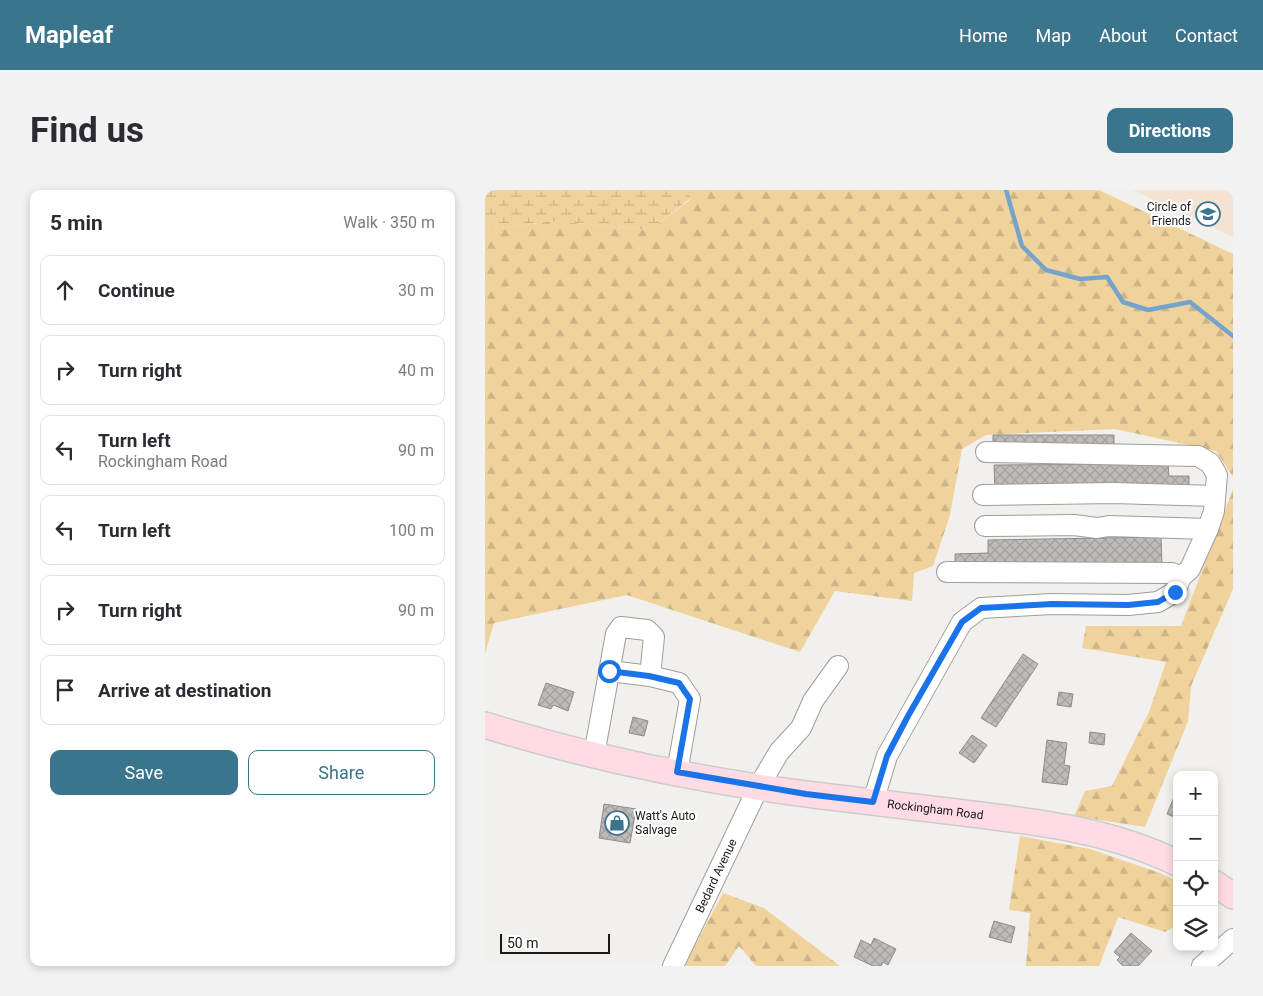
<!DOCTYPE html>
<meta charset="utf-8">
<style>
body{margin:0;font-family:Roboto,sans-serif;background:#f2f2f3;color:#2b2b33}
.controls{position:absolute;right:15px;bottom:15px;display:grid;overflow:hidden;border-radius:10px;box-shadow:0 2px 8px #0003}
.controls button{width:45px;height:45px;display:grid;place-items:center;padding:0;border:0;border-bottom:1px solid #e1e1e2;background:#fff;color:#2b2b33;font:25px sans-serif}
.scale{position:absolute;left:15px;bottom:12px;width:110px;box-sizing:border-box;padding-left:5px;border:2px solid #191918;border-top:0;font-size:14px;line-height:18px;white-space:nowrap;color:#191918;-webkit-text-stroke:4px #fff;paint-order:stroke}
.stop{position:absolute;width:15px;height:15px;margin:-11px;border:4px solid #1a73e8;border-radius:50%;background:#fff}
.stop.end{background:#1a73e8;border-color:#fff;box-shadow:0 1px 5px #0008}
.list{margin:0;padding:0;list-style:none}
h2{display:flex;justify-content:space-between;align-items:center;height:65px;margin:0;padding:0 20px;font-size:21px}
h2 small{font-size:16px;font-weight:400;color:#7c7c81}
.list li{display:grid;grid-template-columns:32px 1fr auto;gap:15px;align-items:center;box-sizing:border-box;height:70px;margin:0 10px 10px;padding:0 10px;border:1px solid #e1e1e2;border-radius:10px}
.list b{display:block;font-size:19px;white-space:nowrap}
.list p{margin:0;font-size:16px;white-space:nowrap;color:#7c7c81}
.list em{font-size:16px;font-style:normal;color:#7c7c81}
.actions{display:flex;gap:10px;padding:15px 20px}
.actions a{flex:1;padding:11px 0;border:1px solid #3a758d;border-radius:10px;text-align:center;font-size:18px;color:#3a758d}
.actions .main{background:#3a758d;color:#fff}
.icon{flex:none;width:28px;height:28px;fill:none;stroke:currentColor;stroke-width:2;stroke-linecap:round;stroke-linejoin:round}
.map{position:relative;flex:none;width:748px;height:776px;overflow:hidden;border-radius:10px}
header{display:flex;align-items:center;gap:30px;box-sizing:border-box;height:70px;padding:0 25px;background:#3a758d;color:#fff}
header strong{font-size:24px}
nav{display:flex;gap:28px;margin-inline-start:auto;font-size:18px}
.intro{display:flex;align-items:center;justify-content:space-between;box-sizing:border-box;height:120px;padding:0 30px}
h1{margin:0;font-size:35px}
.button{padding:12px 22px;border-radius:10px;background:#3a758d;color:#fff;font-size:18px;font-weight:700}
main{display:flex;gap:30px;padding:0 30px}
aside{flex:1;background:#fff;border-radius:10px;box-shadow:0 2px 8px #0003}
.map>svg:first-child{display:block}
.education{fill:#f5e2d2}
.forest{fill:url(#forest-firs)}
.wetland{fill:url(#wetland-marsh)}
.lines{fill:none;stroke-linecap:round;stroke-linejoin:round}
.stream{stroke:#74a4ce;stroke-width:4.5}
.building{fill:url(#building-cross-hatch);stroke:#908c8a}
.minor-casing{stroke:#9f9d99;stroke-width:22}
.major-casing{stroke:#ccc;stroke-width:28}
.minor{stroke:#fff;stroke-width:20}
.major{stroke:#ffdce3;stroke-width:25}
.route{stroke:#1a73e8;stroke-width:6}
.labels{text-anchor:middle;stroke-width:4;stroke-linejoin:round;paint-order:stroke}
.poi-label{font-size:12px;fill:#191918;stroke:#fff;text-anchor:end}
.street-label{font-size:12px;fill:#191918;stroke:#fff}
</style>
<header>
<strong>Mapleaf</strong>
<nav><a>Home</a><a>Map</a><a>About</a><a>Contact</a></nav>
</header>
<div class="intro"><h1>Find us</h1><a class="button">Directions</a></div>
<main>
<aside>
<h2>5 min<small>Walk · 350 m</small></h2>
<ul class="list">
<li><svg class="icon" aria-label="ahead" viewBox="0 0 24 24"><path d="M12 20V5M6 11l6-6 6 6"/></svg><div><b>Continue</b></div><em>30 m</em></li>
<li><svg class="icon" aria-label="right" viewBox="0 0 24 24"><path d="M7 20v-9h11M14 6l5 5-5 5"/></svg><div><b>Turn right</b></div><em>40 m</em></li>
<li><svg class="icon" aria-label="left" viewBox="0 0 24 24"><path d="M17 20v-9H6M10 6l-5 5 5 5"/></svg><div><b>Turn left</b><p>Rockingham Road</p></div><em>90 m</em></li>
<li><svg class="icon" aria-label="left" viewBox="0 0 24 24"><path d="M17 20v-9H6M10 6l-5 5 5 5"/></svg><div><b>Turn left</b></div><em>100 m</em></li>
<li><svg class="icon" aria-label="right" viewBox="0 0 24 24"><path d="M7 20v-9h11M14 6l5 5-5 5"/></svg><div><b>Turn right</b></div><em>90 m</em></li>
<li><svg class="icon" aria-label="arrive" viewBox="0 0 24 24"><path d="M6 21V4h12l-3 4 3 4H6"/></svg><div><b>Arrive at destination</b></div></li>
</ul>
<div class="actions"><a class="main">Save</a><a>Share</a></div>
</aside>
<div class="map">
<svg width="748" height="776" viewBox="0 0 748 776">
<defs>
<pattern id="forest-firs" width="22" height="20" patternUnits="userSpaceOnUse" patternTransform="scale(1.25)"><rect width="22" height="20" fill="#f0d29c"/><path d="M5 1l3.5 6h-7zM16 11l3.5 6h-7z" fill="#cdb486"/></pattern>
<pattern id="wetland-marsh" width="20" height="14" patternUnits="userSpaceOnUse" patternTransform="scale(1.25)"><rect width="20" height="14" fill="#f0d29c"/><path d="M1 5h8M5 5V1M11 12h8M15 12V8" fill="none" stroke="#cdb486"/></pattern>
<pattern id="building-cross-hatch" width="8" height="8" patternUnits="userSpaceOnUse" patternTransform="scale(1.25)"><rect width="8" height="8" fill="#bfbbb9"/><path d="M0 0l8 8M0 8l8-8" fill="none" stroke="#a4a09e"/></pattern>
</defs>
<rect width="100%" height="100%" fill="#f2f0ec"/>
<path class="education" d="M648,0H748V47Z"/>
<path class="forest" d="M203,0H614L748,64V287L731,261L630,239L501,245L477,259L465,325L448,376L429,383L427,411L350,401L315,462L142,405L9,433L0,464V36L15,38L69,31L165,40L206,9Z
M748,299V399L706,496L703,531L660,637L589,626L600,601L627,596L664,522L681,472L597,458L601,436H696Z
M535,646L605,659L675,683L692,691V735L680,742L633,727L614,776H541L545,723L524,720Z
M238,703L279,718L355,776H271L254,756L240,776H199Z"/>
<path class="wetland" d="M0,0H203L206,8L165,40L69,31L15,38L0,36Z"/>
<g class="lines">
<path class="stream" d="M521,0L537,56L561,80L595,89L622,87L638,112L663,120L705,112L748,146"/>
</g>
<path class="building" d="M508,245H629V258L508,259Z
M683,274L684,286H704V301L510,303L509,275Z
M676,347L677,375L470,379V364L503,363V350Z
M538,464L553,474L511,537L496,528Z
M61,493L89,502L83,521L68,515L66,519L53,515Z
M574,502L588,504L586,517L572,515Z
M148,527L163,531L159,546L144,543Z
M605,542L620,544L619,555L604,553Z
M487,545L502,555L489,573L474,563Z
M562,550L582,553L579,575L585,576L582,595L557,592Z
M692,600V628L682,624Z
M119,614L151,619L145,653L114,648Z
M509,731L530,737L526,753L504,747Z
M646,743L667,761L653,776H638L632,770L635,767L629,762Z
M389,748L411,759L403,775L398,772L396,776H388L369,767L376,750L386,755Z"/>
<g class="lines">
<g class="minor-casing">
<g id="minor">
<path d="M498,305L628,303L730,306"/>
<path d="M500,336L589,335L612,338L624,336L723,339"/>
<path d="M462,382L687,383L696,387"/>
<path d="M125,481L165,486"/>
<path d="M109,565L131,444L136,437L162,440L169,447L165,486L194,493L205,509L192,582"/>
<path d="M388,612L402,566L477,432L496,418L567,414L643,415L673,412L690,402L696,387L705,379L723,339L729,321L732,285L725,273L713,266L501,262"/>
<path id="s1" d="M188,776L274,596L294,562L316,538L328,511L353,476"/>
<path d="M717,776L748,749"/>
</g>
</g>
<g class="major-casing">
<g id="major">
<path id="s2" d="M0,535C109,569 223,592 337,606C384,612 432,617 479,623C552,632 625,640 692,673"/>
<path d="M729,693L748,706"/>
</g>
</g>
<use href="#minor" class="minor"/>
<use href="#major" class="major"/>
</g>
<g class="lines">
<path class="route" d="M124,481L164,486L194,493L205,509L192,582L321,604L388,612L402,566L423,526L477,432L496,418L567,414L643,415L673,412L690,402"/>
</g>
<defs>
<g id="school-ring" transform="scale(1.25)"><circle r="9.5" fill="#fff" stroke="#3a758d" stroke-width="1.5"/><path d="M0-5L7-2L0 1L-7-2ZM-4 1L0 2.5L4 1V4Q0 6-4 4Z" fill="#3a758d"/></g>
<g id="shop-ring" transform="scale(1.25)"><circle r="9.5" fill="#fff" stroke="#3a758d" stroke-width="1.5"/><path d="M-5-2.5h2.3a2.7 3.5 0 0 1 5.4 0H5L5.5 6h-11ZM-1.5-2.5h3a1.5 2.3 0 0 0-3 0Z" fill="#3a758d"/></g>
</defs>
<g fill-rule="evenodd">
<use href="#school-ring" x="723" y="24"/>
<use href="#shop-ring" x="132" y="633"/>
</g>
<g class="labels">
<g class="poi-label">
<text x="706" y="21">Circle of<tspan x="706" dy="14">Friends</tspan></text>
<text x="150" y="630" text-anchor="start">Watt's Auto<tspan x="150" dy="14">Salvage</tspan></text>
</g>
<g class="street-label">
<text dy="4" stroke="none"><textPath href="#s2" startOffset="459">Rockingham Road</textPath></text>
<text dy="4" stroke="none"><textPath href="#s1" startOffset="100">Bedard Avenue</textPath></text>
</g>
</g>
</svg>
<div class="controls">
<button>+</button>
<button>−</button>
<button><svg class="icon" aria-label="locate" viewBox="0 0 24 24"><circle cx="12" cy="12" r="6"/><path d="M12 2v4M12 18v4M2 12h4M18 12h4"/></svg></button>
<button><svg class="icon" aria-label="layers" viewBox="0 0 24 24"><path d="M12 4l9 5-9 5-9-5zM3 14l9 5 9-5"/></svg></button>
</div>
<div class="scale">50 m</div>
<div class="stop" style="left:124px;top:481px"></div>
<div class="stop end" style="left:690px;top:402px"></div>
</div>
</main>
